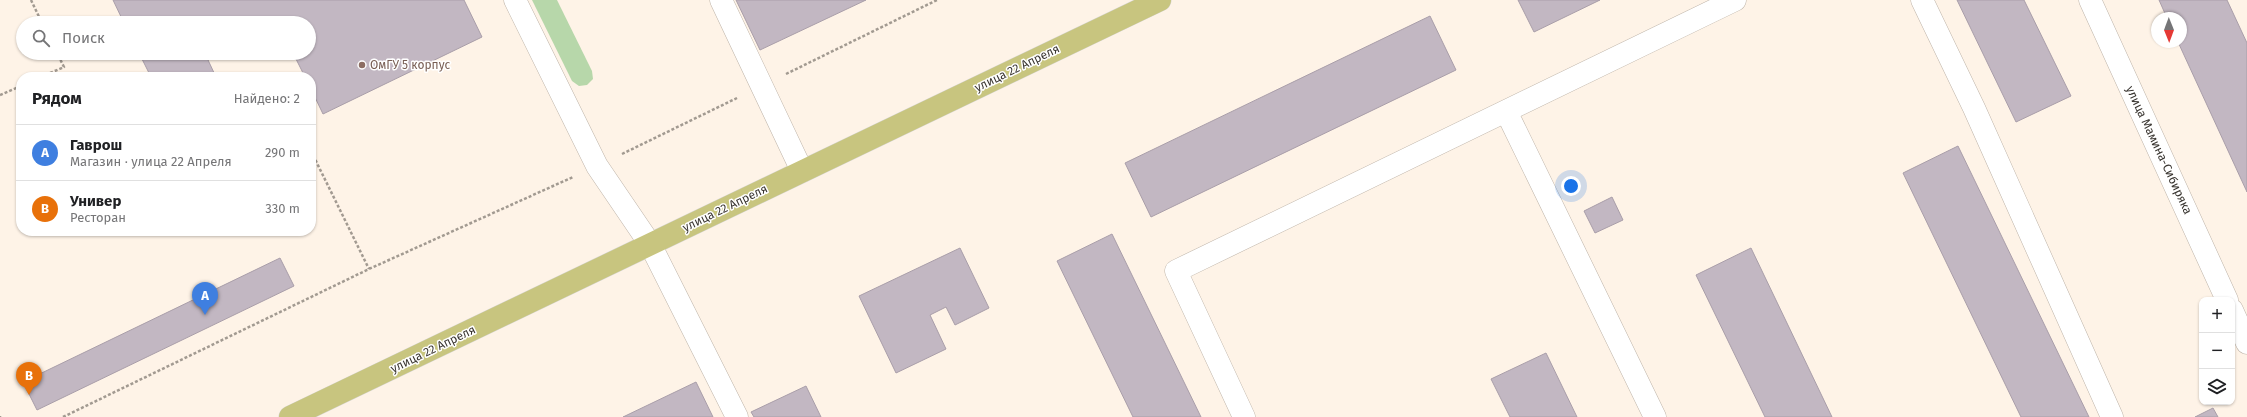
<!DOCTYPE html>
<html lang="ru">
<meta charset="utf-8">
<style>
body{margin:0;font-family:"Fira Sans",sans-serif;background:#f6f6f6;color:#202124}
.controls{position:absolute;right:12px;bottom:12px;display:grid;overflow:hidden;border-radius:8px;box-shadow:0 1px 3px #0004}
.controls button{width:36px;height:36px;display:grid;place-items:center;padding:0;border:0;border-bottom:1px solid #e0e0e0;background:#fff;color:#202124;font:20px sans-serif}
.compass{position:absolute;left:2151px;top:12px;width:36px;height:36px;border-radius:50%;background:#fff;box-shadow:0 1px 3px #0004;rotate:179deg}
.you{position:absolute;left:1571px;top:186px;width:14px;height:14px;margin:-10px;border:3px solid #fff;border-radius:50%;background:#1a73e8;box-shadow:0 0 0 6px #1a73e833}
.badge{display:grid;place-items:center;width:26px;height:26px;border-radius:50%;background:#0b8043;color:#fff;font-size:13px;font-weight:700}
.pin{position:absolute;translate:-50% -33px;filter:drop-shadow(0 1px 2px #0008)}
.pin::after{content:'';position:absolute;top:21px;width:14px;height:12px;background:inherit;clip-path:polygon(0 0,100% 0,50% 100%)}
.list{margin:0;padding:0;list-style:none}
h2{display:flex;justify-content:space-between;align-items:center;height:52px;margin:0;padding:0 16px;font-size:17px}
h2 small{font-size:13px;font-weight:400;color:#757577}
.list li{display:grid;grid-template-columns:26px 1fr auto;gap:12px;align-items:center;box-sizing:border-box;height:56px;padding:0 16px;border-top:1px solid #e0e0e0}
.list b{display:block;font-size:15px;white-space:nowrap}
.list p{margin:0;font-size:13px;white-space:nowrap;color:#757577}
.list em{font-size:13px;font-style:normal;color:#757577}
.icon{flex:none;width:22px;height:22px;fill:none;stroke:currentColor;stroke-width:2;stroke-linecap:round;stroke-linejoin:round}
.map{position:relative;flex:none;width:2247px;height:417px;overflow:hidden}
.search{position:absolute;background:#fff;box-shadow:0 1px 3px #0004;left:16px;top:16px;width:300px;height:44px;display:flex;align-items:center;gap:10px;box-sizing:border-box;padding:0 14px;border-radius:22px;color:#757577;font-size:15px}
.panel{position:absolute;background:#fff;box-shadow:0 1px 3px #0004;left:16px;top:72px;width:300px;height:164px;border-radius:16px}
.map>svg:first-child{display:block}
.green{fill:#b7d7aa}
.building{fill:#c2b7c2;stroke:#a99ea9}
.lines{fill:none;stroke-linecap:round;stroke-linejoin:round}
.minor-casing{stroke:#beb4a9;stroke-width:23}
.major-casing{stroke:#d7d7d6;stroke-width:23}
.path{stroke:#a29a91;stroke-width:2.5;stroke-dasharray:3 2;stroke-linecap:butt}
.minor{stroke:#fff;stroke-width:22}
.major{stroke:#c8c57f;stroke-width:22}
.education-dot{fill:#8d6e63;stroke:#fff;stroke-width:1.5}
.labels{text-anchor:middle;stroke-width:3;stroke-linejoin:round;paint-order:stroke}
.education-label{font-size:12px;fill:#785e54;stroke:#fff;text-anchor:start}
.street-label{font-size:12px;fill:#393530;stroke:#fff}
</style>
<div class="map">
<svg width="2247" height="417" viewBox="0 0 2247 417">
<rect width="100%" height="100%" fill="#fef3e7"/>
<path class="green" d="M532,0H557L592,71L593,79L587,85L579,86L572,81Z"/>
<path class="building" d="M113,0H464L482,37L323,114L311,89V77H305L293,53H309V23H124Z
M736,0H866L760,50Z
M1518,0H1600L1534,32Z
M1957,0H2024L2071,96L2016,122Z
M2159,0H2227L2247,43V192L2178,42H2181V18H2167Z
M1430,16L1456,70L1151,217L1125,163Z
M139,53H223L208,60L216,77H151Z
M1958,146L2089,417H2021L1903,173Z
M1612,197L1623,220L1595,233L1584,211Z
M1112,234L1201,417H1133L1057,261Z
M960,248L989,308L955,325L946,307L930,315L946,349L896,373L859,296Z
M1751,248L1832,417H1765L1696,275Z
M280,258L294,286L37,410L23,382Z
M1546,353L1577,417H1510L1491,379Z
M696,382L713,417H623Z
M806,386L821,417H754L751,412Z
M2213,408L2218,417H2195Z"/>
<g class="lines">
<g class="minor-casing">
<path id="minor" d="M515,0L597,166L650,244L737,417
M721,0L802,171
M1922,0L1974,108L2112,417
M2090,0L2227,300
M1506,111L1655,417
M2232,310L2247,343
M1244,417L1176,271L1735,0"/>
</g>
<g class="major-casing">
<path id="major" d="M290,417L1160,0"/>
</g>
<path class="path" d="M31,0L42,23
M786,74L937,0
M41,77L64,67L57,53
M0,95L21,86
M311,151L369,269
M622,154L737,98
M0,416V417
M63,417L369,269L573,177"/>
<use href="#minor" class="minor"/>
<use href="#major" class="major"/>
</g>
<circle class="education-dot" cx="362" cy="65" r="4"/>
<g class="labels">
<g class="education-label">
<text x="370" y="69">ОмГУ 5 корпус</text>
</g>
<g class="street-label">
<text transform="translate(1017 68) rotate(-26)" y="4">улица 22 Апреля</text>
<text transform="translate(2159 150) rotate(65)" y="4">улица Мамина-Сибиряка</text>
<text transform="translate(725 208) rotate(-26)" y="4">улица 22 Апреля</text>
<text transform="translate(433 349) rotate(-26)" y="4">улица 22 Апреля</text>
</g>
</g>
</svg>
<div class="controls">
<button>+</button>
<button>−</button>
<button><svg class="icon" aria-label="layers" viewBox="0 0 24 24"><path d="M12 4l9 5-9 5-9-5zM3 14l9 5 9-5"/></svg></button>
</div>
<svg class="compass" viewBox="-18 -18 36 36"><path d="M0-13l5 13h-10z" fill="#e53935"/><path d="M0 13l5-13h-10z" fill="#757577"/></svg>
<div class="you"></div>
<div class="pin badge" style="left:205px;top:315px;background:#3f7fe0">A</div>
<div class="pin badge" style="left:29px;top:395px;background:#e8710a">B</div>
<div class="search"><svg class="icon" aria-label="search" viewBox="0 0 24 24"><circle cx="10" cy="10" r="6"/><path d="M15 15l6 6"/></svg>Поиск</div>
<section class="panel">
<h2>Рядом<small>Найдено: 2</small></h2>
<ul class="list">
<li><span class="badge" style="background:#3f7fe0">A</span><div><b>Гаврош</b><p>Магазин · улица 22 Апреля</p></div><em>290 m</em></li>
<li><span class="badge" style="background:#e8710a">B</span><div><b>Универ</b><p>Ресторан</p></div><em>330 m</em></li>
</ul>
</section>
</div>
